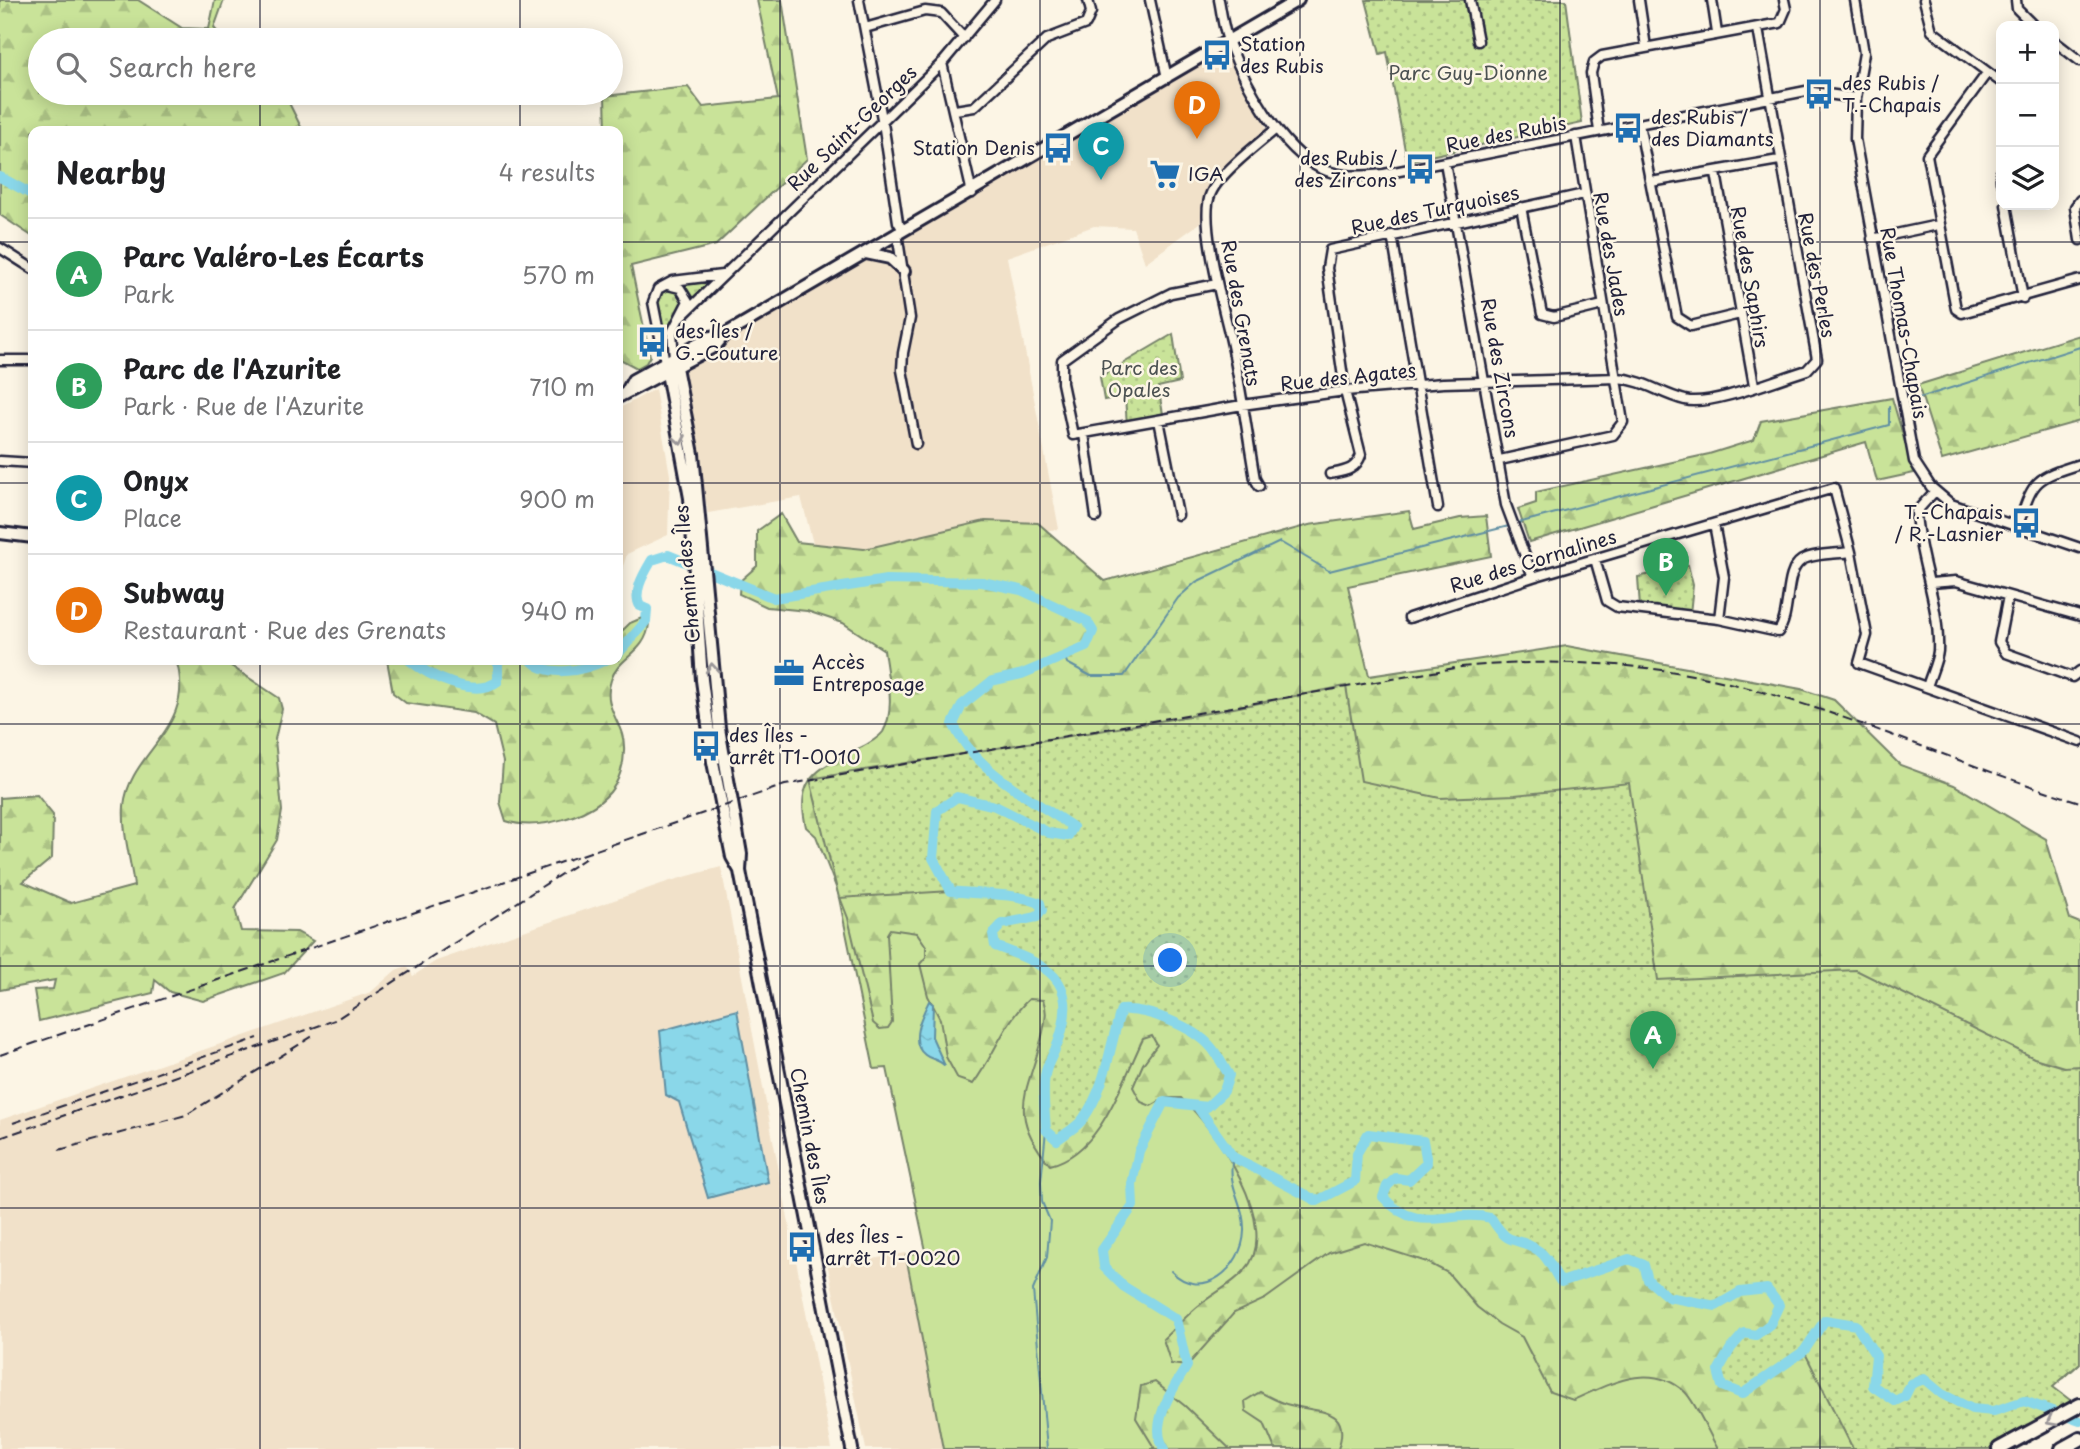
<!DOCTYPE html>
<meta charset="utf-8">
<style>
body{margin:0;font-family:"Playpen Sans",sans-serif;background:#f6f6f6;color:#202124}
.controls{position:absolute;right:21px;top:21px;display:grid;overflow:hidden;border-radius:14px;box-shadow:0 4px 18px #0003}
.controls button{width:63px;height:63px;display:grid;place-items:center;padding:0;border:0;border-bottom:2px solid #e0e0e0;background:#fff;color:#202124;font:35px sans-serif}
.you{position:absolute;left:1171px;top:961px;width:24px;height:24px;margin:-18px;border:5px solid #fff;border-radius:50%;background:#1a73e8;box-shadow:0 0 0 10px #1a73e833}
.badge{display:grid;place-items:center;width:46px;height:46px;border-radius:50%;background:#1f6fb2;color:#fff;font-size:23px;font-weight:700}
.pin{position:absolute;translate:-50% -58px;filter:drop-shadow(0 2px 4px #0008)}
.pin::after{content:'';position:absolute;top:37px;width:24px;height:21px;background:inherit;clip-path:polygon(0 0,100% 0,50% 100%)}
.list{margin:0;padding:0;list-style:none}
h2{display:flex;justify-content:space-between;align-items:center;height:91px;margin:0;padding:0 28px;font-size:30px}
h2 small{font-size:23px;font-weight:400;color:#757577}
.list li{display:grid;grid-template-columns:46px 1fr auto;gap:21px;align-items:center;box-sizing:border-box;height:112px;padding:0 28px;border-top:2px solid #e0e0e0}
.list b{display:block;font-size:26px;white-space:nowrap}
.list p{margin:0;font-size:23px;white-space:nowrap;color:#757577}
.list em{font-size:23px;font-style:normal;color:#757577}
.icon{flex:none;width:38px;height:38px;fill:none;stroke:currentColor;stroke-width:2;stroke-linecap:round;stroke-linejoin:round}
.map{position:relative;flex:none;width:2080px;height:1449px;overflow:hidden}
.search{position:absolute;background:#fff;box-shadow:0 4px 18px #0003;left:28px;top:28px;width:595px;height:77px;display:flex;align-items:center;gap:18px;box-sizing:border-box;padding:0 24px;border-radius:38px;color:#757577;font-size:26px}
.panel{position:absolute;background:#fff;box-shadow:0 4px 18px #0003;left:28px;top:126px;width:595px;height:539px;border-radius:14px}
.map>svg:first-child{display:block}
.built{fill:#f1e1c9}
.grass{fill:#c9e399;stroke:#76826a;stroke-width:2}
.forest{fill:url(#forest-firs);stroke:#76826a;stroke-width:2}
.park{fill:url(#park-dots);stroke:#76826a;stroke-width:2}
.water{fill:url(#water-ripples);stroke:#608fa3;stroke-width:2}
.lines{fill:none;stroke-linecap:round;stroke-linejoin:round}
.stream{stroke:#608fa3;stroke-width:2}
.river{stroke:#8ad7e9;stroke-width:10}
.minor-casing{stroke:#22223b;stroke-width:13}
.major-casing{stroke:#22223b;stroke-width:16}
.highway-casing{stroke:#22223b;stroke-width:18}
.minor{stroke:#fcf5e5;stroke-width:8}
.major{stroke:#fcf5e5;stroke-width:10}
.highway{stroke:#fcf5e5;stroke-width:12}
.rail{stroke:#22223b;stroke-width:2;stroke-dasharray:10 5;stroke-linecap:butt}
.oneway{stroke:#9a9698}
.grid{fill:none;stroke:#22223b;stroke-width:2;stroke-opacity:0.55}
.labels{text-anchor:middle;stroke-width:5;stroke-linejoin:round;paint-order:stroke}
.poi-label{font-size:19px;fill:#22223b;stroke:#fcf5e5;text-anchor:start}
.park-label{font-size:19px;fill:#4c5252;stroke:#fcf5e5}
.street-label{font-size:19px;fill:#22223b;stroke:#fcf5e5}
</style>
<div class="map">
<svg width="2080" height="1449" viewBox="0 0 2080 1449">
<defs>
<pattern id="forest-firs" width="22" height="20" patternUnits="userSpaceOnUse" patternTransform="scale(1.75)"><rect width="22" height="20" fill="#c9e399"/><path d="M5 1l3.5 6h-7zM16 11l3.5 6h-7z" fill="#acc285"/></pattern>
<pattern id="park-dots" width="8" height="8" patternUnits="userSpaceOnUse" patternTransform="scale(1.75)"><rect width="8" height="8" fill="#c9e399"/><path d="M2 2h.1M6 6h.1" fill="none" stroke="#acc285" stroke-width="1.8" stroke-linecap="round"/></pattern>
<pattern id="water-ripples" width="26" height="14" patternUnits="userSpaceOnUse" patternTransform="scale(1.75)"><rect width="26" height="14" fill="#8ad7e9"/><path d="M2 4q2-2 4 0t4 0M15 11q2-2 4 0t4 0" fill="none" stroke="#77b8c9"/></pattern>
</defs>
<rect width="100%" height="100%" fill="#fcf5e5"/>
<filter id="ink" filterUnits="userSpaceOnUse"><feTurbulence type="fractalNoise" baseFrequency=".0143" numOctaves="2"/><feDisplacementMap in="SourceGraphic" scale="14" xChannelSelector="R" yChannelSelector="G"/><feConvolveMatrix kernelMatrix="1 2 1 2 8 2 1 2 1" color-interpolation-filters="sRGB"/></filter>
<g filter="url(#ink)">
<path class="built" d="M1221,39L1272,139L1213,194L1200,223L1145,263L1133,228L1094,226L1007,257L1059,529L817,559L801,497L708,513L684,368Z
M655,389L670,475L668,535L627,554L618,582V409Z
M721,867L832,1449H0V1120L371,992L396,970L407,966L413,976L436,961L670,881Z
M906,1253L943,1449H866L828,1267Z"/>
<path class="grass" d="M951,891L1121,1010L1853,1449H943L906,1256L926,1251L887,1068L874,1069L839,898Z"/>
<path class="forest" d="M0,0H138L182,28L209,29L215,0H224L214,28L225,40H40V93H284L303,131H33V237L0,215Z
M757,0H782L807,159L716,245L631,266L650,356L646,363L637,368L618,358V131H606L605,96L688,87L703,107L778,99Z
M2080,335V421L1942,460L1918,385Z
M1892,398L1914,473L1877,481L1866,442L1529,542L1518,509L1536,503V492L1709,454L1754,440L1761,421Z
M1409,511L1414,529L1460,518L1486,516L1491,556L1348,586L1369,676L1567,646L1801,689L1834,700L1900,765L1954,785L2046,839L2070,919L2080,923V1363L2064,1378L1929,1449H1718C1709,1434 1696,1403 1685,1392C1650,1360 1608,1385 1573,1400L1550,1392L1522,1337L1499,1324L1477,1307L1448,1273L1427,1262L1364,1242L1329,1253L1265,1299L1234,1313L1187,1366L1171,1364L1163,1339C1176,1327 1188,1314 1202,1303C1216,1292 1234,1283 1245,1270C1284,1227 1214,1127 1181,1098H1165L1151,1106L1141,1102L1133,1087L1143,1064L1157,1045L1152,1036L1143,1039C1122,1082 1101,1153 1050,1165C1004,1110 1030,1091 1043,1032C1045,1020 1048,1012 1043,1000L1029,999C1004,1022 994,1056 973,1084L958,1079L946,1057L940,1019L928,996L920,964L926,957V946L917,933L890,929L887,934L892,1022L888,1028L880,1029L873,1023L848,918L816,836L806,827C795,779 816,769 856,750C864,746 877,740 883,732C896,710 887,674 884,650L843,623L807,611L767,607L739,594L740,581L757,566V531L781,514L797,542L864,549L985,521L1038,523L1105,581L1309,525Z
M642,618L649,624C646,653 618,657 611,680C601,710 626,723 624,751C624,765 619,781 610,792C589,817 537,831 506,821L500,802L503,762L494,725L474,713L406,703L393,693L387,660H618V635L630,623Z
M176,660H222L279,698L282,709L275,739L282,811L277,840L235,909L241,931L297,932L313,941L284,973L203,1001L170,992L155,980L153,993L39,1021L34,990L53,989L55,980L0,990V798L37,795L53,815L52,858L23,882L71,903L134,886C131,861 122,832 124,806C129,751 198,729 176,660Z
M1155,1382L1185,1406L1230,1449H1155L1136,1418L1141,1386Z
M1260,1392C1270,1397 1280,1403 1290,1405C1320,1413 1352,1407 1338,1449H1275L1264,1423L1246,1411L1245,1401Z"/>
<path class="park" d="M1366,0H1566L1582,123L1407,161L1387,52L1380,54Z
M725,274L687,309L672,332L660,338L654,310L658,289Z
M1173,334L1180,382L1158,387L1164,419L1127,426L1125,396L1104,400L1100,377Z
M1688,565L1693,585L1690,614L1640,608L1638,577Z
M1346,686L1361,781L1440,798L1515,795L1629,783L1658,980L1856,970L2034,1058L2064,1067L2080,1066V1363L2053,1387L2078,1406L1999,1449H1853L1804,1351L1742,1394L1722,1386L1718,1371L1731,1348L1744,1333L1756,1335L1771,1324L1779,1305L1767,1289L1740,1292L1716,1306L1668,1297L1648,1280L1643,1265L1629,1259L1561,1282C1553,1272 1550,1259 1539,1251C1513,1233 1512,1251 1491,1218C1449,1208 1419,1237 1383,1197L1387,1186L1396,1178L1409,1180L1427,1164L1423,1141L1368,1134L1357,1153L1355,1181L1317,1201L1233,1157L1197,1106L1207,1107L1224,1091L1229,1075C1223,1066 1218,1055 1211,1047C1194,1027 1147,1008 1121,1010C1109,1047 1107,1086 1083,1119C1077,1127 1065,1134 1057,1140L1046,1130C1045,1113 1042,1092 1045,1075C1047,1063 1055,1052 1059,1040C1080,977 1046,965 995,946L993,934L1002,924L1037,917L1041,910L1040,903L1019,895L985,896L951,891L839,898L810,779L1208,713Z"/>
<path class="water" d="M929,1001L933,1004L932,1037L945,1066C939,1059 931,1060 925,1055C908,1042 922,1015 929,1001Z
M737,1010L768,1182L708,1198L679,1102L666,1095L660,1031Z"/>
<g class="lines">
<path class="stream" d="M1913,400L2080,347
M1518,523L1889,425V406
M1065,657L1067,663L1091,676H1124L1178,598L1196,582L1280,542L1329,571L1509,526
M1046,1130L1041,1182L1042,1202L1050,1221L1047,1257L1033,1290L1047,1449
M1171,1271C1202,1303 1243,1268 1244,1231C1245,1203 1226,1187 1233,1157"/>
<path class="river" d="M0,177L33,195
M618,654L646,621L647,609L640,606C632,592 645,572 652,560L668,555L774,598L886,580L982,582L1021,590L1087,621L1093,631L1086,647L1022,674L992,681L962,705L953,724C976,772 1031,798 1073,827L1068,836L1049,833L995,806L957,797L937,811L933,858L951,891C981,895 1012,892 1040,903L1042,910L1037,917L1002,924L993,934L995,946C1046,965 1080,977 1059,1040C1055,1052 1047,1063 1045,1075C1042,1092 1045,1113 1046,1130L1057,1140C1065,1134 1077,1127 1083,1119C1107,1086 1109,1047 1121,1010C1147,1008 1194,1027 1211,1047C1218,1055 1223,1066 1229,1075L1224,1091L1207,1107L1164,1102L1139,1151L1132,1184L1133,1206L1102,1250L1104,1267L1123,1286L1176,1319L1187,1366C1174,1387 1147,1425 1165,1449
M409,660C429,676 475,699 498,681V660
M531,660C548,679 585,670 606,660
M1197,1106L1233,1157L1317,1201L1355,1181L1357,1153L1368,1134L1423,1141L1427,1163L1409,1180L1396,1178L1387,1186L1383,1197C1419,1237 1449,1208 1491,1218C1512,1251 1513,1233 1539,1251C1550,1259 1553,1272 1561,1282L1629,1259L1644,1265L1648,1280L1668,1297L1716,1306L1740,1292L1767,1289L1779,1305L1770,1324L1756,1335L1744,1333L1731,1348L1718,1371L1722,1386L1742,1394L1804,1351L1825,1320L1856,1325L1876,1356L1873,1386L1895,1401L1905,1396L1911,1384L1924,1379L1942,1394L1972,1409L1994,1411L2024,1401L2080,1421"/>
<g class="minor-casing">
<path id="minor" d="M859,0L884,129L898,222L903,230
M1150,0L1167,78
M1219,0C1222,14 1223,30 1229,43C1244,82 1281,150 1320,168C1341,178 1362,176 1384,174L1806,91L1856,98
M1470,0L1478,41
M1639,0L1646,47
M1712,0L1717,33
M1855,0L1864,53L1856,98L1855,139L1914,461L1931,487L1951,504L2080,548
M1924,0L1932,31L2001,82
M2016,0L2017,9L2034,26
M865,28L925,11L941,13L964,38
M2054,41L2080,61
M942,63L972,193
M1987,73L1927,155L1956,309L1962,313L2080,280
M955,110L974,107L1047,39L1086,24L1091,12L1088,0
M1639,124L1677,317L1691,326L1740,314
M1599,131L1591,73L1594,62L1602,56L1780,23L1786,9L1784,0
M1445,162L1506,505L1533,577
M2001,172V181
M1716,173L1754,385
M1651,182L1779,160
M2080,200L2075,207L2080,240
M2006,205L2023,298
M1521,207L1542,314L1554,317L1603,305
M897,233L910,318L903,353L902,370L916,444
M1392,235L1438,507
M1872,239L1938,225
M0,248L33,269
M1217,284L1171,293L1119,319L1062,360V383L1073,435L1242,405L1345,391L1443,383L1618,378C1644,380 1661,394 1685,400C1710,407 1780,378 1807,370L1817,359L1758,29
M668,285L680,288L688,301L672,332L674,357
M680,318L944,61L995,0
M0,360H33
M665,362L653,302L658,289L673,281L722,275
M1159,420L1178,515
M1084,434L1096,517
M1500,460L1613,435L1623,422L1576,136
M0,461L33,463
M1330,474C1345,471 1356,470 1361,455L1345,391L1327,268L1330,250L1584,194
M1259,486L1255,479C1247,433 1241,386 1231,341C1224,310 1198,219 1211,193C1220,173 1258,144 1276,129
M1714,524L1724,577L1719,619
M2017,528C2034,481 2031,479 2080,464
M1595,559L1607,601L1617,607L1719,619L1778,632C1792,614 1783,572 1802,560C1814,553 1837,554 1851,552
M1931,583L1956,581L2080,616
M2008,596L1999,642L2006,653L2072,677L2080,671
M1409,618L1533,577L1834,488L1851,552L1867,635L1859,663L2080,742
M1927,687C1930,676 1937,662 1938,651C1940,603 1918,558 1916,512L1935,491"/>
</g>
<g class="major-casing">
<path id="major" d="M866,253L890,258L904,271
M674,357L693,454L719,728L741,854L740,871L852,1449
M665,362L690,498L702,680L713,762L732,857L739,869
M627,391L633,380L711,337L724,335
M618,397L715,346L724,335L1298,0
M0,533L33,537"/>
</g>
<g class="highway-casing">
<path id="highway" d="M1999,1449L2080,1405
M2062,1449L2080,1439"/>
</g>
<use href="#minor" class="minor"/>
<use href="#major" class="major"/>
<use href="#highway" class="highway"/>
<path class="rail" d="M0,1055L785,785L1461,667C1549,659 1635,661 1721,681C1844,710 1959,765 2080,802
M13,1123L258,1038
M0,1138L335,1020L586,858
M59,1150L186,1115L313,1036"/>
</g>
<defs><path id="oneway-chevron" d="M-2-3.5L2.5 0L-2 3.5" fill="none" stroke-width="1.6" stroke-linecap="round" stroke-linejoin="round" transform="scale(1.75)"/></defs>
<g class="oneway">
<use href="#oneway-chevron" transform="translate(680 440) rotate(80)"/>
<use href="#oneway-chevron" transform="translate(712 668) rotate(-95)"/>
<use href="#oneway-chevron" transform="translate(2051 1421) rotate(152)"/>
</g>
</g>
<path class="grid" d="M260,0V40M520,0V40M780,0V1449M1040,0V1449M1300,0V1449M1560,0V1449M1820,0V1449M260,93V131M520,93V131M0,242H33M618,242H2080M0,483H33M618,483H2080M260,660V1449M520,660V1449M0,724H2080M0,966H2080M0,1208H2080"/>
<defs>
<g id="bus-bare" transform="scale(2.415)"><path d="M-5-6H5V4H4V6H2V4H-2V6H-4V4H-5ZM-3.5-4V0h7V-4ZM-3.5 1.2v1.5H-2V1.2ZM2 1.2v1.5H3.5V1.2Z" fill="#1f6fb2" stroke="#fcf5e5" stroke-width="2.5" paint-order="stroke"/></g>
<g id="supermarket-bare" transform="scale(2.415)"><path d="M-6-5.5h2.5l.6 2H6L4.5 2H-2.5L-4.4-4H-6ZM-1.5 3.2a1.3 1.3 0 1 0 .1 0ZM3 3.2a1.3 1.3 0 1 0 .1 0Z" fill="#1f6fb2" stroke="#fcf5e5" stroke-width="2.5" paint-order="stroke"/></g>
<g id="office-bare" transform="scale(2.415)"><path d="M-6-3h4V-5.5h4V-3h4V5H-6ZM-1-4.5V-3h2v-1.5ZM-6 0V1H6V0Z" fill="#1f6fb2" stroke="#fcf5e5" stroke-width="2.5" paint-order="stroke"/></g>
</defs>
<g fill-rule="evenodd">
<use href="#bus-bare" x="1217" y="55"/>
<use href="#bus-bare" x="1819" y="94"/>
<use href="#bus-bare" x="1628" y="128"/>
<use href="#bus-bare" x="1058" y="148"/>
<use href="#bus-bare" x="1420" y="169"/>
<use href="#supermarket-bare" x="1165" y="174"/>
<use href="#bus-bare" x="652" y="342"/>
<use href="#bus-bare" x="2026" y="523"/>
<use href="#office-bare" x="789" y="673"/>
<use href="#bus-bare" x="706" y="746"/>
<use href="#bus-bare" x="802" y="1247"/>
</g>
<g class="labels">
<g class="poi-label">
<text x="1240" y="51">Station<tspan x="1240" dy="22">des Rubis</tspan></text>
<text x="1842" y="90">des Rubis /<tspan x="1842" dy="22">T.-Chapais</tspan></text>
<text x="1651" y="124">des Rubis /<tspan x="1651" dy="22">des Diamants</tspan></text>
<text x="1035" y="155" text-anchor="end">Station Denis</text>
<text x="1397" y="165" text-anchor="end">des Rubis /<tspan x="1397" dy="22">des Zircons</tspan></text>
<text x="1188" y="181">IGA</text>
<text x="675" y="338">des Îles /<tspan x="675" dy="22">G.-Couture</tspan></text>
<text x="2003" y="519" text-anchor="end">T.-Chapais<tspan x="2003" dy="22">/ R.-Lasnier</tspan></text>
<text x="812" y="669">Accès<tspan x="812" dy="22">Entreposage</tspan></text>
<text x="729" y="742">des Îles -<tspan x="729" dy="22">arrêt T1-0010</tspan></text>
<text x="825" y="1243">des Îles -<tspan x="825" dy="22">arrêt T1-0020</tspan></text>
</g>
<g class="park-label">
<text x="1468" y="80">Parc Guy-Dionne</text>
<text x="1139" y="375">Parc des<tspan x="1139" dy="22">Opales</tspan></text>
</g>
<g class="street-label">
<text transform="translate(852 128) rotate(-44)" y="7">Rue Saint-Georges</text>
<text transform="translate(1506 134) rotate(-11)" y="7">Rue des Rubis</text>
<text transform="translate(1435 210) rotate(-12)" y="7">Rue des Turquoises</text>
<text transform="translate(1611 254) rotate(80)" y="7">Rue des Jades</text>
<text transform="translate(1817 275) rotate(79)" y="7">Rue des Perles</text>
<text transform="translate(1750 277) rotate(80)" y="7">Rue des Saphirs</text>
<text transform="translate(1241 313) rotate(80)" y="7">Rue des Grenats</text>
<text transform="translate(1904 323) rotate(80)" y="7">Rue Thomas-Chapais</text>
<text transform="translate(1500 368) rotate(80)" y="7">Rue des Zircons</text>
<text transform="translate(1348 377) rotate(-6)" y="7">Rue des Agates</text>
<text transform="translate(1533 561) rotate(-17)" y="7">Rue des Cornalines</text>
<text transform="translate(687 574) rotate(-95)" y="7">Chemin des Îles</text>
<text transform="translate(810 1136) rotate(79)" y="7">Chemin des Îles</text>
</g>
</g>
</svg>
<div class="controls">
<button>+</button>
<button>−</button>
<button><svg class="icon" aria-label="layers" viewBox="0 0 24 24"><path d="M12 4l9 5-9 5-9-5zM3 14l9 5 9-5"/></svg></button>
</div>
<div class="you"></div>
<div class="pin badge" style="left:1653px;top:1069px;background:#2e9e5b">A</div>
<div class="pin badge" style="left:1666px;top:596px;background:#2e9e5b">B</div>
<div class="pin badge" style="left:1101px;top:180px;background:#0f9aa8">C</div>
<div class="pin badge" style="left:1197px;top:139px;background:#e8710a">D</div>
<div class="search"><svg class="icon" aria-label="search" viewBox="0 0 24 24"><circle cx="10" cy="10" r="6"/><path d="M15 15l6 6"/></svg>Search here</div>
<section class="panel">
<h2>Nearby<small>4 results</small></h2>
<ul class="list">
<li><span class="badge" style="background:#2e9e5b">A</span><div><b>Parc Valéro-Les Écarts</b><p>Park</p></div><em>570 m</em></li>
<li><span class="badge" style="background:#2e9e5b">B</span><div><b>Parc de l'Azurite</b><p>Park · Rue de l'Azurite</p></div><em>710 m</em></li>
<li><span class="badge" style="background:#0f9aa8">C</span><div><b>Onyx</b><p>Place</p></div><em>900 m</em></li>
<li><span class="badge" style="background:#e8710a">D</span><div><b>Subway</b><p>Restaurant · Rue des Grenats</p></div><em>940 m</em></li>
</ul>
</section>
</div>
